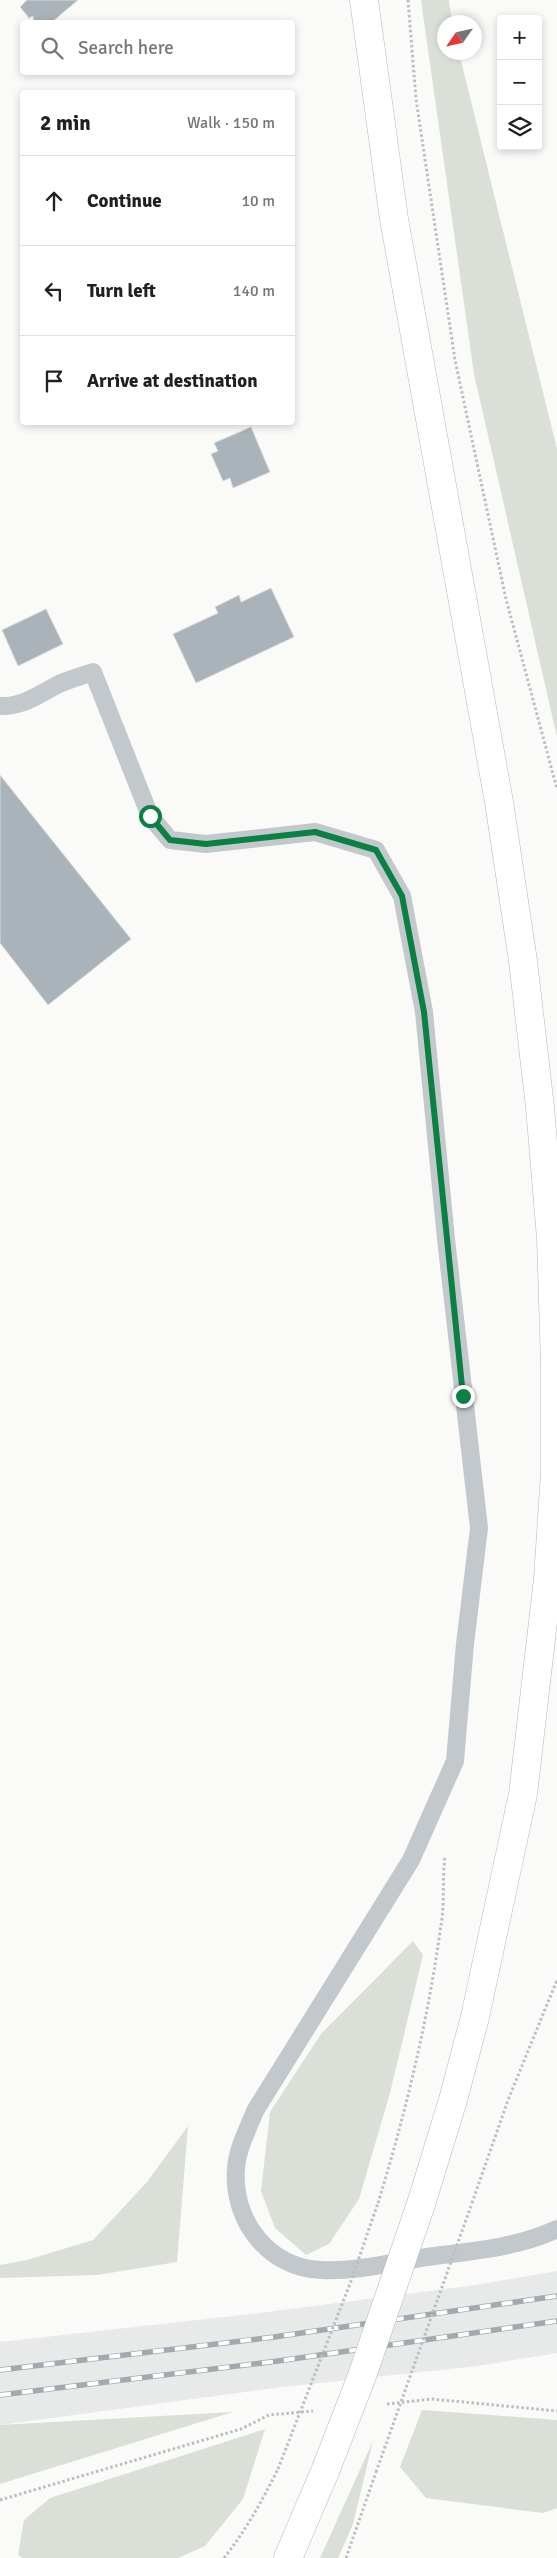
<!DOCTYPE html>
<meta charset="utf-8">
<style>
body{margin:0;font-family:Signika,sans-serif;background:#f2f2f2;color:#202124}
.controls{position:absolute;right:15px;top:15px;display:grid;overflow:hidden;border-radius:5px;box-shadow:0 2px 8px #0003}
.controls button{width:45px;height:45px;display:grid;place-items:center;padding:0;border:0;border-bottom:1px solid #e0e0e0;background:#fff;color:#202124;font:25px sans-serif}
.compass{position:absolute;left:437px;top:15px;width:45px;height:45px;border-radius:50%;background:#fff;box-shadow:0 2px 8px #0003;rotate:236deg}
.stop{position:absolute;width:15px;height:15px;margin:-11px;border:4px solid #0b8043;border-radius:50%;background:#fff}
.stop.end{background:#0b8043;border-color:#fff;box-shadow:0 1px 5px #0008}
.list{margin:0;padding:0;list-style:none}
h2{display:flex;justify-content:space-between;align-items:center;height:65px;margin:0;padding:0 20px;font-size:21px}
h2 small{font-size:16px;font-weight:400;color:#757577}
.list li{display:grid;grid-template-columns:32px 1fr auto;gap:15px;align-items:center;box-sizing:border-box;height:90px;padding:0 20px;border-top:1px solid #e0e0e0}
.list b{display:block;font-size:19px;white-space:nowrap}
.list em{font-size:16px;font-style:normal;color:#757577}
.icon{flex:none;width:28px;height:28px;fill:none;stroke:currentColor;stroke-width:2;stroke-linecap:round;stroke-linejoin:round}
.map{position:relative;flex:none;width:557px;height:2558px;overflow:hidden}
.search{position:absolute;background:#fff;box-shadow:0 2px 8px #0003;left:20px;top:20px;width:275px;height:55px;display:flex;align-items:center;gap:12px;box-sizing:border-box;padding:0 18px;border-radius:5px;color:#757577;font-size:19px}
.panel{position:absolute;background:#fff;box-shadow:0 2px 8px #0003;left:20px;top:90px;width:275px;height:335px;border-radius:5px}
.map>svg:first-child{display:block}
.built{fill:#e8e9e9}
.green{fill:#dadfd7}
.building{fill:#aab3b9;stroke:#dcdcda}
.lines{fill:none;stroke-linecap:round;stroke-linejoin:round}
.trunk-casing{stroke:#b4b9bd;stroke-width:29}
.path{stroke:#bbbfc2;stroke-width:3;stroke-dasharray:2.5 2.5;stroke-linecap:butt}
.service{stroke:#c3c8cc;stroke-width:18}
.trunk{stroke:#fff;stroke-width:28}
.rail-casing{stroke:#a2aab0;stroke-width:5.5}
.rail{stroke:#fff;stroke-width:4;stroke-dasharray:11;stroke-linecap:butt}
.trunk-bridge-casing{stroke:#b4b9bd;stroke-width:29;stroke-linecap:butt}
.path-bridge{stroke:#bbbfc2;stroke-width:3;stroke-dasharray:2.5 2.5;stroke-linecap:butt}
.trunk-bridge{stroke:#fff;stroke-width:28}
.route{stroke:#0b8043;stroke-width:6}
</style>
<div class="map">
<svg width="557" height="2558" viewBox="0 0 557 2558">
<rect width="100%" height="100%" fill="#fafaf8"/>
<path class="built" d="M557,2271V2353L478,2366L282,2387L0,2425V2342L260,2313L476,2285Z"/>
<path class="green" d="M421,0H449L452,22H444V52L459,53L557,449V737L474,374Z
M413,1941L423,1955L390,2093L359,2199L329,2244L306,2255L275,2228L261,2191L270,2112L321,2034Z
M188,2126L177,2262L97,2275L0,2278V2265L27,2260L93,2240L147,2182Z
M422,2410L557,2420V2508L543,2513L426,2498L400,2467Z
M233,2412L0,2484V2425Z
M265,2429L243,2499L205,2546L178,2558H22L18,2555L24,2520L50,2498Z
M373,2441L353,2524L338,2558H320Z"/>
<path class="building" d="M78,0L52,22H34L33,16L29,18L20,7L27,0Z
M251,427L270,472L233,488L230,478L223,481L211,454L218,451L214,443Z
M271,588L294,637L196,683L173,634L218,613L215,607L239,595L241,602Z
M46,609L63,644L18,666L2,630Z
M0,775L131,939L48,1005L0,943Z"/>
<g class="lines">
<g class="trunk-casing">
<path id="trunk" d="M364,0L394,219L499,802L523,961L540,1107L551,1238L555,1365V1472L548,1579L523,1794L475,2017L453,2100L421,2204
M288,2558L326,2469"/>
</g>
<path class="path" d="M408,0L416,99L455,360L506,599L557,789
M378,2203C406,2112 428,2020 441,1925C445,1903 442,1879 445,1857
M472,2203L508,2100L557,1980
M387,2404L432,2399L557,2411
M0,2500L241,2429L269,2415L313,2411
M224,2558C246,2530 262,2501 278,2469
M346,2558L376,2472"/>
<path class="service" d="M0,706C23,707 39,694 59,684C70,679 82,676 93,672L150,816L170,840L206,844L315,832L376,850L402,896L424,1012L446,1239L479,1528L465,1644L455,1761L411,1860L255,2111C248,2129 237,2149 236,2169C232,2221 269,2268 321,2270C356,2272 393,2262 427,2257C471,2251 517,2248 557,2229"/>
<use href="#trunk" class="trunk"/>
<g class="rail-casing">
<path id="rail" d="M0,2370L274,2337L557,2296
M0,2395L278,2361L557,2321"/>
</g>
<use href="#rail" class="rail"/>
<g class="trunk-bridge-casing">
<path id="trunk-bridge" d="M326,2469L362,2376L421,2204"/>
</g>
<path class="path-bridge" d="M278,2469L351,2281L378,2203
M376,2472L472,2203"/>
<use href="#trunk-bridge" class="trunk-bridge"/>
</g>
<g class="lines">
<path class="route" d="M150,816L170,840L206,844L315,832L376,850L402,896L424,1012L463,1396"/>
</g>
</svg>
<div class="controls">
<button>+</button>
<button>−</button>
<button><svg class="icon" aria-label="layers" viewBox="0 0 24 24"><path d="M12 4l9 5-9 5-9-5zM3 14l9 5 9-5"/></svg></button>
</div>
<svg class="compass" viewBox="-18 -18 36 36"><path d="M0-13l5 13h-10z" fill="#e53935"/><path d="M0 13l5-13h-10z" fill="#757577"/></svg>
<div class="stop" style="left:150px;top:816px"></div>
<div class="stop end" style="left:463px;top:1396px"></div>
<div class="search"><svg class="icon" aria-label="search" viewBox="0 0 24 24"><circle cx="10" cy="10" r="6"/><path d="M15 15l6 6"/></svg>Search here</div>
<section class="panel">
<h2>2 min<small>Walk · 150 m</small></h2>
<ul class="list">
<li><svg class="icon" aria-label="ahead" viewBox="0 0 24 24"><path d="M12 20V5M6 11l6-6 6 6"/></svg><div><b>Continue</b></div><em>10 m</em></li>
<li><svg class="icon" aria-label="left" viewBox="0 0 24 24"><path d="M17 20v-9H6M10 6l-5 5 5 5"/></svg><div><b>Turn left</b></div><em>140 m</em></li>
<li><svg class="icon" aria-label="arrive" viewBox="0 0 24 24"><path d="M6 21V4h12l-3 4 3 4H6"/></svg><div><b>Arrive at destination</b></div></li>
</ul>
</section>
</div>
